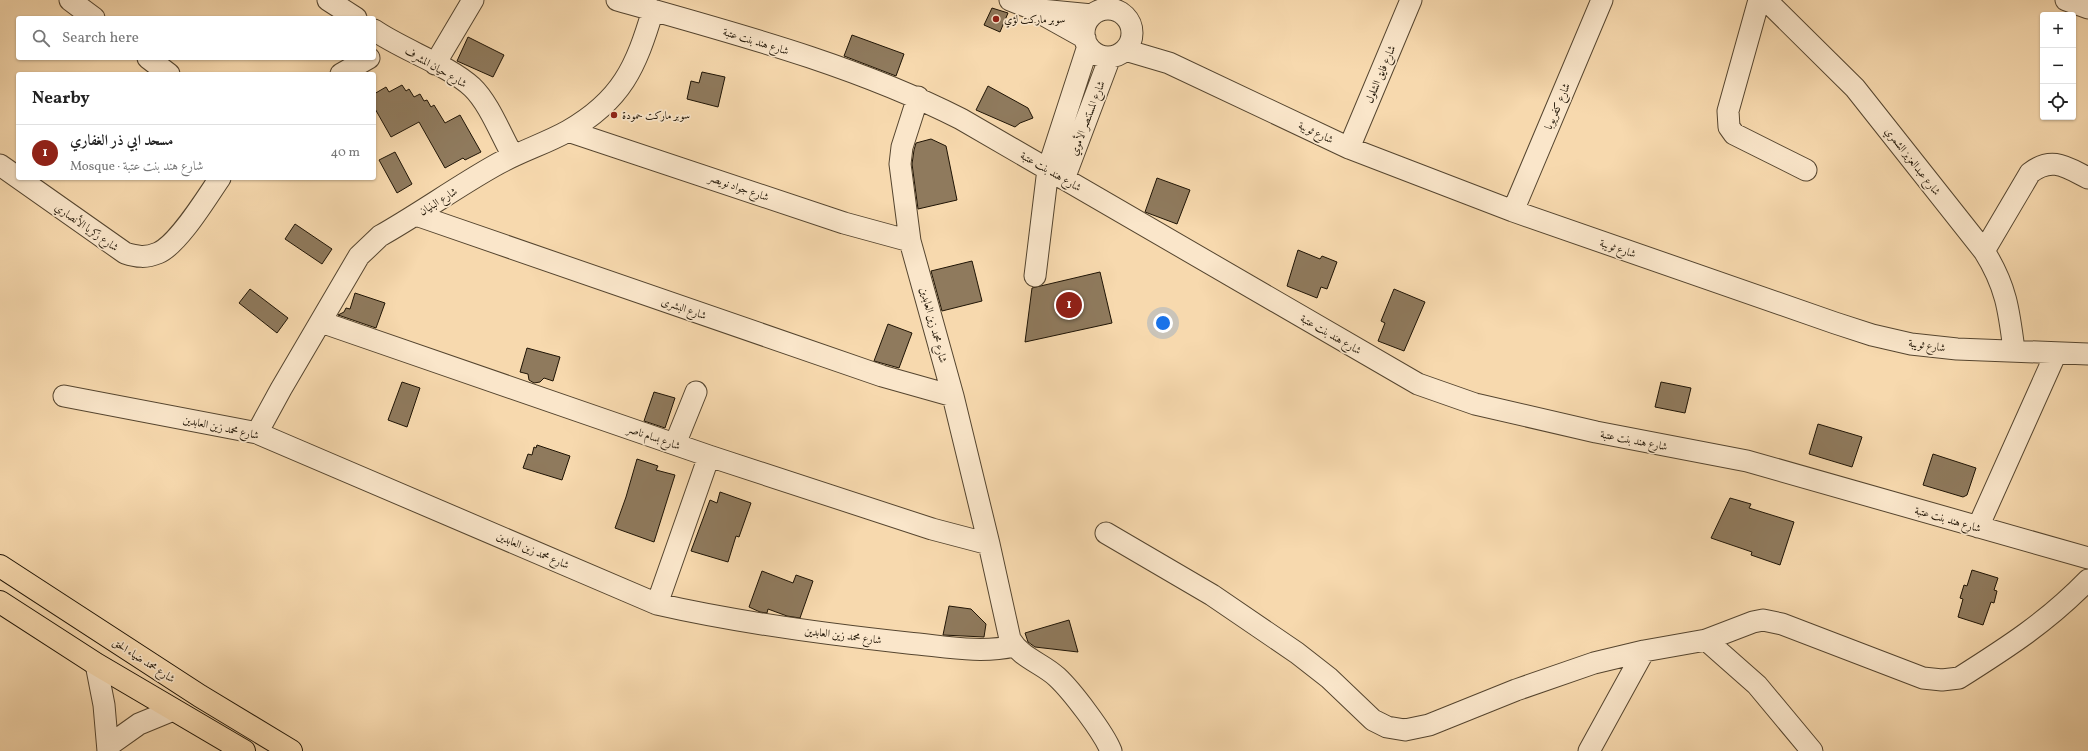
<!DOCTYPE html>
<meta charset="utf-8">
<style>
body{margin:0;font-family:Vollkorn,Amiri,serif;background:#f2f2f2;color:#222}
.controls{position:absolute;right:12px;top:12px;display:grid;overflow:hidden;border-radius:4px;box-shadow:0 1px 3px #0004}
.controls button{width:36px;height:36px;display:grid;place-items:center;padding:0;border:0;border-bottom:1px solid #e0e0e0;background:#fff;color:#222;font:20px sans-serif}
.you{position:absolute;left:1163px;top:323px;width:14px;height:14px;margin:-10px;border:3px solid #fff;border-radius:50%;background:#1a73e8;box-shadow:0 0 0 6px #1a73e833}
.badge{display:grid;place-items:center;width:26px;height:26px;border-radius:50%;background:#8f2418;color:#fff;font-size:13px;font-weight:700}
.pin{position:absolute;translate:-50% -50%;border:2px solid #fff;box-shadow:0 1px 4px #0006}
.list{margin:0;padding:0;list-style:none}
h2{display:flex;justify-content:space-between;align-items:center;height:52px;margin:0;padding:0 16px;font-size:17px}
h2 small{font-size:13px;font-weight:400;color:#767676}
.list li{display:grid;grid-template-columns:26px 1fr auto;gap:12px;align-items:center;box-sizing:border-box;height:56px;padding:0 16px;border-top:1px solid #e0e0e0}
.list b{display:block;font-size:15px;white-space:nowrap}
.list p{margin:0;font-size:13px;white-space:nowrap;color:#767676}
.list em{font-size:13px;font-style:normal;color:#767676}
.icon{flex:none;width:22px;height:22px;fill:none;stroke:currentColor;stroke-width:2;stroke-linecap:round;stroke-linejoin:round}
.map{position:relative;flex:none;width:2088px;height:751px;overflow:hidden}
.search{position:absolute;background:#fff;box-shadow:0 1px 3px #0004;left:16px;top:16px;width:360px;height:44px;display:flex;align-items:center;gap:10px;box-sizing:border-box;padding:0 14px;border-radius:4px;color:#767676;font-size:15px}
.panel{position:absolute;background:#fff;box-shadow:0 1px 3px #0004;left:16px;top:72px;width:360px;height:108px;border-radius:4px}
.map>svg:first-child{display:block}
.building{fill:#8f7a5d;stroke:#1f1405}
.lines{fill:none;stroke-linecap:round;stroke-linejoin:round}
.minor-casing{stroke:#55452f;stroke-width:23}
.major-casing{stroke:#1f1405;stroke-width:24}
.minor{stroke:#fae6ca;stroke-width:21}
.major{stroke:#f7d9ae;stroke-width:22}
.poi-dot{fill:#8f2418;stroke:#fae6ca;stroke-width:1.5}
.labels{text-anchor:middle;stroke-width:3.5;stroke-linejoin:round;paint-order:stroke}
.poi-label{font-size:11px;fill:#1f1405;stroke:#fae6ca;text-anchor:start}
.street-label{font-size:11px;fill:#1f1405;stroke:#fae6ca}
</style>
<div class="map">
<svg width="2088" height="751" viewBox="0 0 2088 751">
<rect width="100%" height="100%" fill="#f7d9ae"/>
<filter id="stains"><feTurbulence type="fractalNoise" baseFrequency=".005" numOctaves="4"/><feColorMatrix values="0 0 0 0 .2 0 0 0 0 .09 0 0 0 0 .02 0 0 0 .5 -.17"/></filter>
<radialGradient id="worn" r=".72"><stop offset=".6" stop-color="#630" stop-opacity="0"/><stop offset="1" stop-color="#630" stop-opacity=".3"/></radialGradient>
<path class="building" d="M992,8L1008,13L1000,32L984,25Z
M852,35L904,54L896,76L844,56Z
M468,37L504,55L493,77L457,61Z
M702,72L725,77L718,107L687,99L691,81L699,83Z
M402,85L406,91L409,89L414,97L420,94L424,101L427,100L431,107L434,105L445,123L460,115L481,152L465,160L463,158L445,168L419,122L391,137L374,107V94L386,87L389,92Z
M988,86L1028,108L1033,118L1020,123L1015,127L976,110Z
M931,139L946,146L957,200L918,209L912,164L914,150L916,143Z
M395,152L412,184L397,193L379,160Z
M1157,178L1190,190L1177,224L1145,212Z
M295,224L332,249L322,264L285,239Z
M1298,250L1320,259L1322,256L1337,262L1327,289L1321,287L1317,298L1287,286Z
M972,261L982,301L942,311L931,271Z
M1100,272L1112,323L1025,342L1032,288Z
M250,289L288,318L277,333L239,303Z
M1394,289L1425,302L1404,351L1378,341L1385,323L1381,321Z
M355,293L385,303L376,328L338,315L344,312L346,308L350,309Z
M888,324L912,333L899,368L874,361Z
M527,348L560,357L553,381L544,378L540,382L534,383L529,380L528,374L520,372Z
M402,382L420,388L407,427L388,420Z
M1661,382L1691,388L1685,413L1655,407Z
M654,392L675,398L665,428L644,421Z
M1818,424L1862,437L1852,467L1809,454Z
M537,445L570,456L562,480L523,468L528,454L532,455L534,447L536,448Z
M1933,454L1976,468L1967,495L1963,497L1923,485Z
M637,459L658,466L656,470L675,475L654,542L615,528L626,497Z
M720,492L751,503L739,537L736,536L728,562L691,551L710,500L717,503Z
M1730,498L1751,504L1749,508L1794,522L1780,565L1751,555L1752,552L1711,538Z
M1972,570L1998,578L1994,590L1997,591L1994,603L1991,602L1983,625L1958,617L1963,599L1960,598L1964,585L1967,586Z
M762,571L793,583L796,575L813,581L800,618L787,616L768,609L767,613L760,612L749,607Z
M949,606L971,609L986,624L984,637L943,635Z
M1069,620L1078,652L1035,647L1028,642L1025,633Z"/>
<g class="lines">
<g class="minor-casing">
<path id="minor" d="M70,0L94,18
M328,0L356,18
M617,0C733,33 853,64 961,119L1418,384L1475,404L1596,432L1747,461L2088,558
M1010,0L1033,9L1085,38
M1759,0L1728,111L1729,127L1734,134L1806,170
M1766,0L1855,88L1984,251C2006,286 2009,310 2014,350
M2066,0L2088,8
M1084 33a24 24 0 1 1 48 0a24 24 0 1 1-48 0Z
M1041,10L1092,15
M374,30C403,50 448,65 472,87C489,103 501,135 513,156
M1125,50L1169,63L1349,148L1513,211L1835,323L1872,335L1911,344L1957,349L2088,354
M148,58L169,74
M435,64L473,0
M341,74L369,58
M918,97L902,147L900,164L910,241L953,396L989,544L1010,639C1021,658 1042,663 1057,677C1072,691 1104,733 1111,751
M568,131L844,223L910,241
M1349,148L1411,0
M0,165L125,253C137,257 146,258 158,253C178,245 207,197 220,178
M1064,179L1110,57
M1513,211L1602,0
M416,215L882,376L953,396
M1984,251L2030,173C2052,156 2066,167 2088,178
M1035,276L1048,169L1088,46
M321,322L709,456L932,529L989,544
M64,396L257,433L657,604C740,623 824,634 908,643C943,646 979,654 1014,646
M257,433L281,389L359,256L380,236C419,214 455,188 494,166C518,152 545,144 568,131C622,100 636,67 653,10
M675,444L696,392
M1978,527L2056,353
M1106,533L1212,595L1297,653L1329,678L1373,720L1387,727L1405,730L1429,725L1516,690L1594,663L1644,651L1706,640L1753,622L1763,620L1782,624L1923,678L1942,680L1959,678C2008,647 2047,622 2088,580
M657,604L709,456
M1706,640L1757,685L1812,751
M96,664L104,705L108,751
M108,746L139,724L173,710
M1589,751L1644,651"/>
</g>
<g class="major-casing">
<path id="major" d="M0,566L200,696L291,751
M0,602L96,664L244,751"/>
</g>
<use href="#minor" class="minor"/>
<use href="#major" class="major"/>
</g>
<g class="poi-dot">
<circle cx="996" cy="19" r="4"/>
<circle cx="614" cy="115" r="4"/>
</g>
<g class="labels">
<g class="poi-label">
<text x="1004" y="23">سوبر ماركت لؤي</text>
<text x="622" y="119">سوبر ماركت حمودة</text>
</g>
<g class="street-label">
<text transform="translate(756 41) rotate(17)" y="4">شارع هند بنت عتبة</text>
<text transform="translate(436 67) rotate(30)" y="4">شارع حيان المشرف</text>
<text transform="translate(1380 74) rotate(-67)" y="4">شارع فايق الشلول</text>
<text transform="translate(1557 106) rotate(-67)" y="4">شارع كفريوبا</text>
<text transform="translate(1087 118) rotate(-69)" y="4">شارع المستنصر الأموي</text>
<text transform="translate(1316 132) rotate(25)" y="4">شارع ثويبة</text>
<text transform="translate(1913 161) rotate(52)" y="4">شارع عبدالعزيز الشمري</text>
<text transform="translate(1051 171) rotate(30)" y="4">شارع هند بنت عتبة</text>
<text transform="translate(739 187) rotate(19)" y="4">شارع جواد نويصر</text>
<text transform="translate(438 201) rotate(-32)" y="4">شارع البنيان</text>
<text transform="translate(87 227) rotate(35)" y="4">شارع زكريا الأنصاري</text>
<text transform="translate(1618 248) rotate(19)" y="4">شارع ثويبة</text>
<text transform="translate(684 308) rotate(19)" y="4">شارع البشرى</text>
<text transform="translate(934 325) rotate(75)" y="4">شارع محمد زين العابدين</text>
<text transform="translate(1331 334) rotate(30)" y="4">شارع هند بنت عتبة</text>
<text transform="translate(1927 345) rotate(8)" y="4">شارع ثويبة</text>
<text transform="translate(221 427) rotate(12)" y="4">شارع محمد زين العابدين</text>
<text transform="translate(654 437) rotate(19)" y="4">شارع بسام ناصر</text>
<text transform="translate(1634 440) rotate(11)" y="4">شارع هند بنت عتبة</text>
<text transform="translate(1948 519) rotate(16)" y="4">شارع هند بنت عتبة</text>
<text transform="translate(533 550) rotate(23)" y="4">شارع محمد زين العابدين</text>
<text transform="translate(843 635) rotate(7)" y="4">شارع محمد زين العابدين</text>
<text transform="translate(144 660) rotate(33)" y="4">شارع محمد ضياء الحق</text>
</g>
</g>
<rect width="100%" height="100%" filter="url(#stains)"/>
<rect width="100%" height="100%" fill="url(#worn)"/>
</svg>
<div class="controls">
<button>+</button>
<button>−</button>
<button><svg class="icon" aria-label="locate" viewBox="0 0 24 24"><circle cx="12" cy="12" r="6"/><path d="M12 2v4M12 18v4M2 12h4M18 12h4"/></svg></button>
</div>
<div class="you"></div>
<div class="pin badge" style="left:1069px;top:305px">1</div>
<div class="search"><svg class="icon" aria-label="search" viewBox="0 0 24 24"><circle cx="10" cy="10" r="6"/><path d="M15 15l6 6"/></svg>Search here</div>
<section class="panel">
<h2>Nearby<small></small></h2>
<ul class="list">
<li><span class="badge">1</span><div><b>مسحد ابي ذر الغفاري</b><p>Mosque · شارع هند بنت عتبة</p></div><em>40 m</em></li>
</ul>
</section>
</div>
